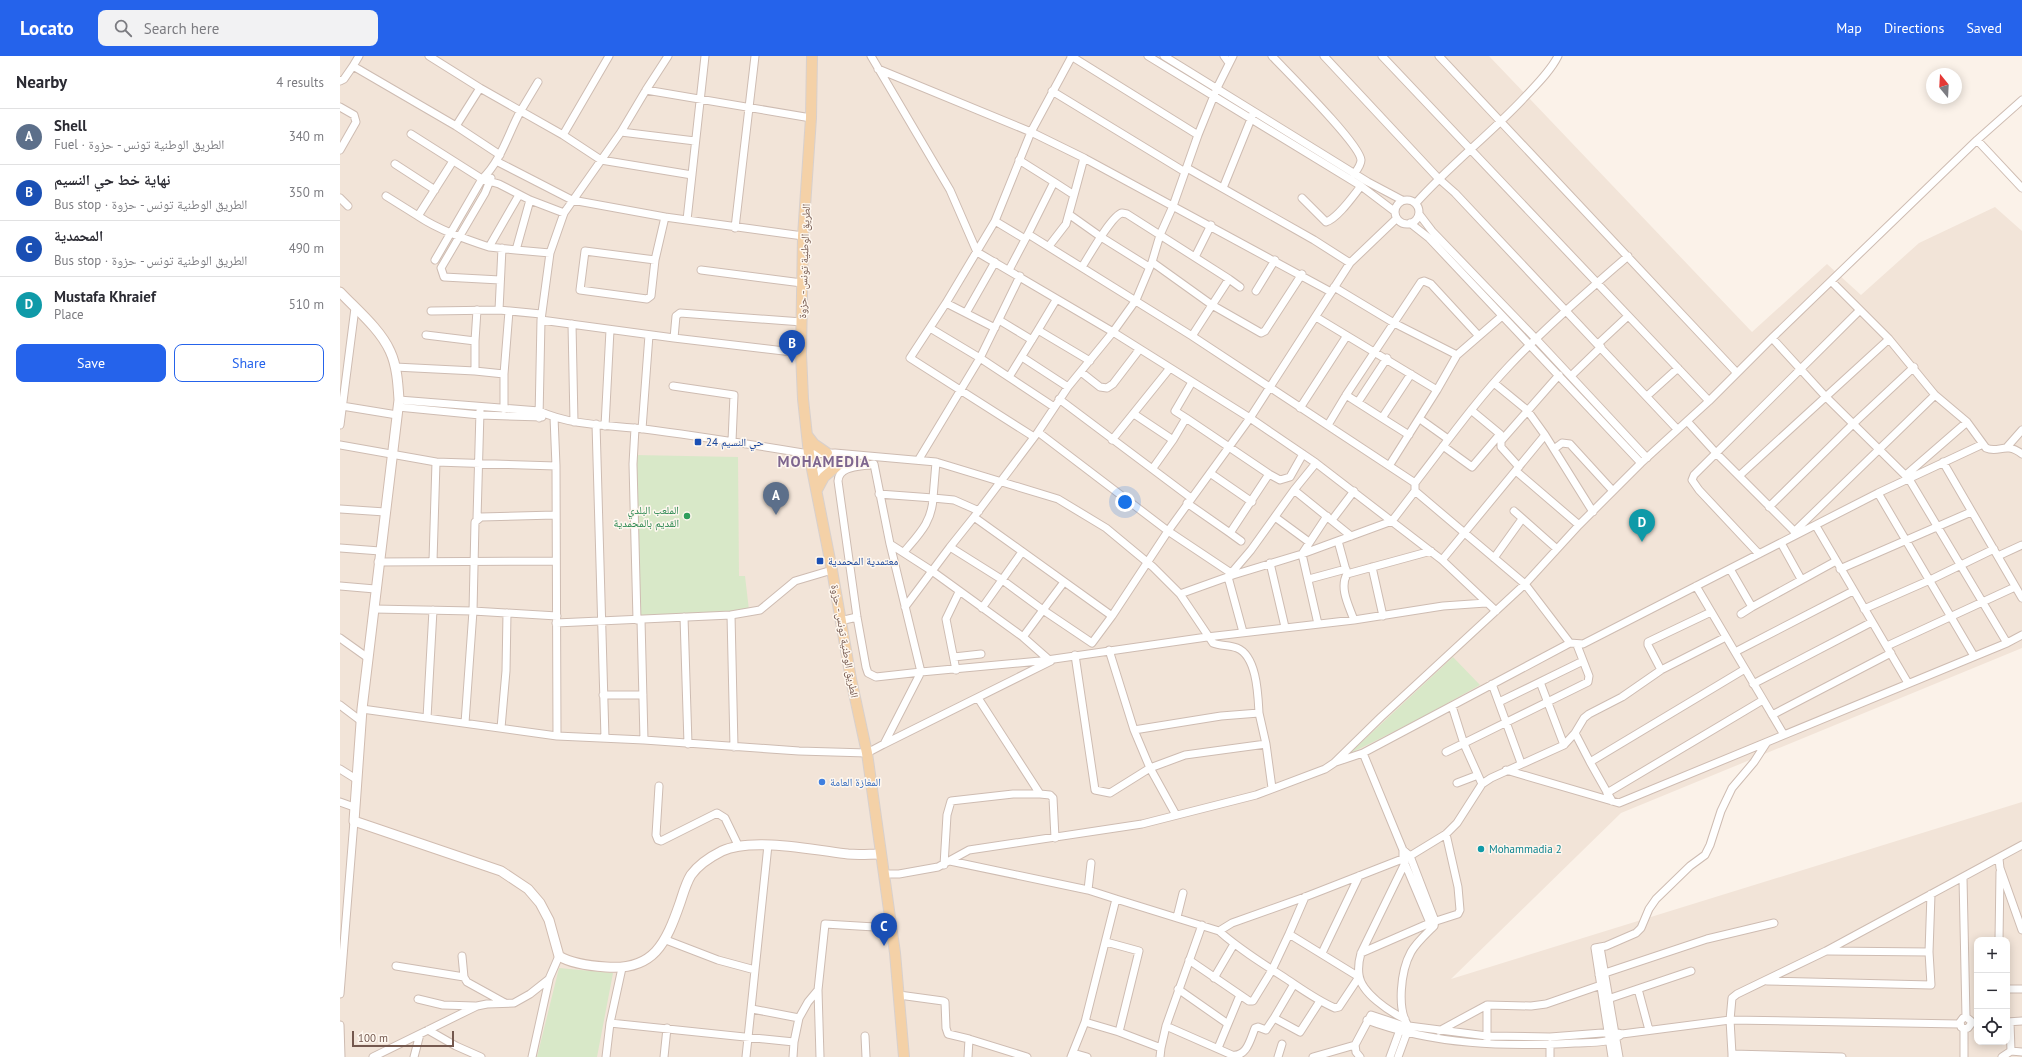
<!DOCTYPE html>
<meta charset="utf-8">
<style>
body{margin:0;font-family:"PT Sans","Noto Naskh Arabic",sans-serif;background:#f2f2f3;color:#2b2b33}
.controls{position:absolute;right:12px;bottom:12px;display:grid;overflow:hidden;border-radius:8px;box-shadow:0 2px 10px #0003}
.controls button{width:36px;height:36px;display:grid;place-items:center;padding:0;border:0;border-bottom:1px solid #e1e1e2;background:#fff;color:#2b2b33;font:20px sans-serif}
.compass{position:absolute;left:1586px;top:12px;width:36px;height:36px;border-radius:50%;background:#fff;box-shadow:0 2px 10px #0003;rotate:342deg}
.scale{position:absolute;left:12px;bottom:10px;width:102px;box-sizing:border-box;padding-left:4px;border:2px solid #74584e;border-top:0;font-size:11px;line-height:14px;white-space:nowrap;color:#74584e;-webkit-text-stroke:3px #fef7ef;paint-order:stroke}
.you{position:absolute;left:785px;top:446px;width:14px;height:14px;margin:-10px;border:3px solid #fff;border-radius:50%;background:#1a73e8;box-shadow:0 0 0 6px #1a73e833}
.badge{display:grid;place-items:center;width:26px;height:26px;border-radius:50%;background:#2563eb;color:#fff;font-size:13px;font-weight:700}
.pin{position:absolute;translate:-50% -33px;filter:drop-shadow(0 1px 2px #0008)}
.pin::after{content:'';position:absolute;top:21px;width:14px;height:12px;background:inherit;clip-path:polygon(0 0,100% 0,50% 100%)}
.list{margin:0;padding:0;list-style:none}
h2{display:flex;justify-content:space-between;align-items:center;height:52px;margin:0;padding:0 16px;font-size:17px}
h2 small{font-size:13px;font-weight:400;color:#7c7c81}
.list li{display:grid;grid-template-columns:26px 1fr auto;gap:12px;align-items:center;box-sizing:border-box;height:56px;padding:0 16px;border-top:1px solid #e1e1e2}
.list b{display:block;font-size:15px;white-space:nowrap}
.list p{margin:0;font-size:13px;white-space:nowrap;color:#7c7c81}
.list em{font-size:13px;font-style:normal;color:#7c7c81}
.actions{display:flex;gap:8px;padding:12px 16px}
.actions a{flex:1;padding:9px 0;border:1px solid #2563eb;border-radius:8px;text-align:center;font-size:14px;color:#2563eb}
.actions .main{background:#2563eb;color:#fff}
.icon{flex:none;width:22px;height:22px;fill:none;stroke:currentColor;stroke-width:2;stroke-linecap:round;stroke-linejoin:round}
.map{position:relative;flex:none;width:1682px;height:1001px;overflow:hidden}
header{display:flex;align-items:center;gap:24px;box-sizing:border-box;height:56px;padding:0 20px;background:#2563eb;color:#fff}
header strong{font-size:19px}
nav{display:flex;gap:22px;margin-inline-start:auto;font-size:14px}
.search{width:280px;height:36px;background:#f2f2f3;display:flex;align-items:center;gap:10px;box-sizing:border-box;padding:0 14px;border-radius:8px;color:#7c7c81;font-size:15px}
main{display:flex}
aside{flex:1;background:#fff}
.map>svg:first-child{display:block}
.residential{fill:#f2e4d8;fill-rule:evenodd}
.green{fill:#d8e8c8}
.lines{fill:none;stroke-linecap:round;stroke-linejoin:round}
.street-casing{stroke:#cebcb2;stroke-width:9}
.secondary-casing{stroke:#d1bcb0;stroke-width:11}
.primary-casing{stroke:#d8d0cd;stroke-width:12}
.street{stroke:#fff;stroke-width:7}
.secondary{stroke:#fff;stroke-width:9}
.primary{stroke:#f4d1a7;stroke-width:10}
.transit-dot{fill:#1a4fb4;stroke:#fef7ef;stroke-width:1.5}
.leisure-dot{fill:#2e9e5b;stroke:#fef7ef;stroke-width:1.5}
.shop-dot{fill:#3f7fe0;stroke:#fef7ef;stroke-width:1.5}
.culture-dot{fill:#0f9aa8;stroke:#fef7ef;stroke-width:1.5}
.labels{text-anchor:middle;stroke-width:3;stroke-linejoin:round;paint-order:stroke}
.street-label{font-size:11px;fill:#74584e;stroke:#fef7ef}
.transit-label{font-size:11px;fill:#164399;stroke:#fef7ef;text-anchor:start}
.leisure-label{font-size:11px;fill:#27864d;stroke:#fef7ef;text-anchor:end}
.shop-label{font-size:11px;fill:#366cbe;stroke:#fef7ef;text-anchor:start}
.culture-label{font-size:11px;fill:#0d838f;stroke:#fef7ef;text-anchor:start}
.district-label{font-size:15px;font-weight:bold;letter-spacing:1px;fill:#7e668f;stroke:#fef7ef}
</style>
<header>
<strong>Locato</strong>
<div class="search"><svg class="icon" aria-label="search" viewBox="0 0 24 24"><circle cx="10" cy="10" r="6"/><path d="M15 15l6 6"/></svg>Search here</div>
<nav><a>Map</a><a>Directions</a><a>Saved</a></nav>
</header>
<main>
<aside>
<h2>Nearby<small>4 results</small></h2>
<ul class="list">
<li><span class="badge" style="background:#5c6f8a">A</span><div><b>Shell</b><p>Fuel · الطريق الوطنية تونس - حزوة</p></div><em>340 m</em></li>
<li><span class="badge" style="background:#1a4fb4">B</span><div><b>نهاية خط حي النسيم</b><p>Bus stop · الطريق الوطنية تونس - حزوة</p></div><em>350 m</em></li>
<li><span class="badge" style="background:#1a4fb4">C</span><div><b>المحمدية</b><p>Bus stop · الطريق الوطنية تونس - حزوة</p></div><em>490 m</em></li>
<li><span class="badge" style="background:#0f9aa8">D</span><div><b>Mustafa Khraief</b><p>Place</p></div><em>510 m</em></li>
</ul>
<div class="actions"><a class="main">Save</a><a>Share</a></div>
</aside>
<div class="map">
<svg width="1682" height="1001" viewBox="0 0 1682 1001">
<rect width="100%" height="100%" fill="#fbf2e9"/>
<path class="residential" d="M0,0H1149L1412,276L1487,208L1521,239L1579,187L1655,151L1682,175V592L1281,757L1111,923L1682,746V1001H0ZM1637,884H1667V986H1637Z"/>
<path class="green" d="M294,399L398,401L399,520H405L409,554L298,563Z
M1113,601L1140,629L1079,663L1009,698Z
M219,912L273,917L257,1001H197Z"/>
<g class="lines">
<g class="street-casing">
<path id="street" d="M19,0L13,10L116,70L160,99
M89,0L140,32L223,79L261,104L352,119
M531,0L610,134L637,196L773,276L910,362L976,407L1102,504L1156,555
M731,0L858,79
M808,0L1021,130L1054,155
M824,0L1028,126L1062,144
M884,0L889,7
M932,0C947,16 1020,88 1021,104C1021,109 1017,114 1014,118
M984,0L1098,122L1115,137L1337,373
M1042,0L1369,345
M1099,0L1397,317
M538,13L691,76L744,102L991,236
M0,25L4,23L13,10
M306,34L328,0
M712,35L845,116
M0,51L14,59L16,66L0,94
M116,70L140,32
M281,76L355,85
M71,78L142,123L159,128L190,144L224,157L281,76L306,34L471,62
M223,79L269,0
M1637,84L1682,132
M679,104L714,126
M113,105L78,160C99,174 125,183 149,191L179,139
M156,105L232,144L325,161L463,180
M55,108L95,134
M847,112L974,184L1010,207
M151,122L145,137L101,212L104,221L160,224
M883,132L913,58
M46,140L78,160
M0,142L8,150
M962,142L986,166C998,162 1013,140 1021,130
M1055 156a12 12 0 1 1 24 0a12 12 0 1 1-24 0Z
M1076,147C1109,110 1149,79 1183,43C1195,30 1210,16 1218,0
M1079,158L1092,175L1196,283L1307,402
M730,159L761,181L809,211
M347,164L365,0
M655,165L685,183
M1070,167L1089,182L1301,407
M395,172L415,0
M688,178L714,126L734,139L744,102
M709,190L726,168L734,139
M149,191L176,194L190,144
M162,192L159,254L201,258
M176,194L210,197
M245,195L315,204L311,240L307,243L240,234Z
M855,201L871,169
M95,204L142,123C161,105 168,78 180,56C186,46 192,36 198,26
M315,204L325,161
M812,206L872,249L921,277L925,275L962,218
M742,211C749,200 772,159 782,157L787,158L889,223
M361,214L462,227
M669,214L688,178L852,280L1075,427
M1492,226L1549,283L1595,339L1627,366L1646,392C1659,398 1665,385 1682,398
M994,231L1054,267L1117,299
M916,235L935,204
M606,247L655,272
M91,255L159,254
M626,257L655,206
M976,261L1097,334L1117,299L1162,260
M201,264L334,282L461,297
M659,264L692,284
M232,268L234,366
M590,272L640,302L714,351
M698,274L716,244
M86,279L135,285V315L164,318V353
M852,280L889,223L900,231
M334,282L336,260L340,257L462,266
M1432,282L1486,341L1569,423L1667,587
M135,285L137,254
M1258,288L1288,260
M682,301L728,331
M55,311L135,315
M741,316L760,331L767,332L773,328L799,294
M164,318L169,255
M1231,320L1261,291
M669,321L698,274L750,305
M1154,327L1187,354L1205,379
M333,330L394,339L392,385
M1006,339L1042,362L1071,318
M1307,340L1338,312
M719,343L851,442
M59,344L199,355C232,370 269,369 304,373C359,380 414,389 469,398L495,397L596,406L718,443L766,472L813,511L840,538L893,519L962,498L1052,465L1075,435V427C1106,387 1135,346 1170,309C1207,270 1248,235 1288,200
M1018,346L1047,302
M2,350L57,359
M58,351L140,359L202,361
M960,352L1006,281
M794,358L833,384L846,362L835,355L852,326
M214,361L216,410L217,680
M199,362L201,264L210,197L224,157
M846,362L929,418
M1042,362L1069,379
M1080,363L1108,383
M1347,365L1376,397L1457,478
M256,368L265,682
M0,369L15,252
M988,369L1006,339L1081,226L1084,225L1091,228L1138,279
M265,370L270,274
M295,372L293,408L297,564
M302,373L309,279
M694,381L570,302L606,247L655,165L691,76L732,0
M772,384L830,312
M0,389L96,406
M1103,390L1132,411L1160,378L1131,354
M1667,391L1682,374
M1214,393L1222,387L1230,388L1273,435
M579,403L640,302L680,220
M596,406L593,442L614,444L639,455
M1603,406L1682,542
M1049,410L1097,334
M1179,411L1161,391V385L1219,319
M813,412L833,384
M1176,415L1239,469
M870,417L912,446
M474,418L493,409
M1566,419L1627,366
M1399,420L1549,283
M954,434L976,407
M1538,437L1634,600
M539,438L593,442C592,466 579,478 564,496
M847,447L890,477
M1429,451L1513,368L1574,311
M0,453L45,456
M1174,455L1217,493
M634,461L698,376L728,331L773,276L796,244L812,206L820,179L833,150L858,79L877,32L893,0
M935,461L969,486
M137,463L140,355
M992,464L1014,435
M1476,470L1568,627
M1454,476L1595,339
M901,485L890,477L929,418L940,424L950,421L963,398
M998,485L1007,518C999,532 1009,550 1014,564
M1441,487L1461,523
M550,488L581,616L536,621L528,617L526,611L517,561L498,425C499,409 521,411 534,408L550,488L592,515L683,581L703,554L661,523L610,491L634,461L772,560L828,475L698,376
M0,492L40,495
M1419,498L1359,434L1352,424L1354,419L1520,254
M1658,500L1682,489
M1154,502L1182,463
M1102,504L1205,379L1253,456
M93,505L96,406L216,410
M38,506L216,505
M930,507L945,571
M1032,511L1043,560
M1390,513L1412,551L1496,505
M1500,513L1631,456
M891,517L828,475L910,362L1010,207L1056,163
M1007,518L1091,495
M969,523L1006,513
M724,526L703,554L752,587L772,560
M0,530L35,533
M1356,530L1444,679
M840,538L873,587C880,590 889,589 897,592C917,600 918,639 919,657
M565,551L610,491
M642,552L682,496
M34,553L133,555L217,560
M1524,553L1590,524L1654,493
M1401,558L1412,551
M391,559L420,554L455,525L492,514
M344,561L348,688
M500,565L517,561
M216,567L391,559L394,691
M978,568L962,498L987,460
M903,576L888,521L911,494L954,434L1011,480
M683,581L708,603
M0,582L28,602
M1230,587L1243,588L1538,437L1643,388
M1547,590L1675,531
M769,594L794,674L881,660L919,657L926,688L932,732
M1395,596L1513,535
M735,599L755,734L770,737L810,712L836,759
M614,601L641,598
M616,614L606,563L619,536
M1321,614L1308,589V586L1371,556
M1200,626L1224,689
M1152,628L1181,707
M1413,628L1532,566
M263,639H303
M638,642L700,738L710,739L713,742L715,782
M1159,646L1243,605
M0,649L21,665
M1112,650L1124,688L1142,728
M22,653L217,680L304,684L301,564
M1432,659L1551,597
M87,662L93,554
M125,667L133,555L135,466L141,461L215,459
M161,672L166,615L167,557
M794,674L810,712L845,699L926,688
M1235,677L1250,706
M304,684L459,695L527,697L544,688L581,616L700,605L867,581L1014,564L1103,550L1146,547
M544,688L711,605
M1106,696L1248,626L1249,620L1237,589
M1023,697L1063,794V803L1090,867L1094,870
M996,706L1023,697L1230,587L1185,528L1075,435
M0,713L16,723
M1166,714L1279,747L1667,587L1682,579
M1117,727L1138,719
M319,730L316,779L318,784L321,785L377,757L385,762L398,789
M1267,737L1423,644
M1272,745L1250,706L1405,613
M0,746L14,751
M1659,803L1660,812L1682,874
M610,805L748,834L776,843L745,966L779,976L821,992L820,1001
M604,809L607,759L611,745L673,738H700
M544,818H559L598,811L629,794L802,768L916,739L985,713L994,707L1041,661L1185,528L1239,469L1301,407L1369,345L1432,282L1637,84L1682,44
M1623,822L1626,961
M748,834L751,807
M776,843L879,875L892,867L965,841L1070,800L1106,778L1117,767L1142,728L1151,722L1224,689L1235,677L1244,662L1249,658L1282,641L1321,614L1386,581
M837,861L843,837
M949,878L965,841
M326,884L378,904L415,914L406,1001
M1659,884L1660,816
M766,886L799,895L779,976
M1260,891L1279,1001
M1488,895L1589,896
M982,897L1019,820
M1021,897L1090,867L1118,858L1120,854L1118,831L1106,778
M122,900L124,921L127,926L165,947
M849,904L909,945H913L932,914L949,878L1019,921L999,951L995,952C976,944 959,931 942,920C920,906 898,892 879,875
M56,910L124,921
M415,914L428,789
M1259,919L1367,883L1434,867
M874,922L894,888
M1427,925L1591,929L1589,896L1591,838
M954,928L934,962L960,976L980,945
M838,933L888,968L878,992
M1298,933L1309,974
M1667,933H1682
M478,934L480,1001
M0,938L14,765
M559,939L603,945L605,946L606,972L608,978L629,983L628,1001
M78,943L103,949L135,950
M1265,944L1351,915
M412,953L459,962
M1065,963C1050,956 1021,937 1019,919C1018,912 1019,904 1021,897L1065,807
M1027,964C1094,989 1165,991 1235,987C1250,986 1270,988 1282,978
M1667,966L1682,965
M270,967L454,986
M888,968L900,939
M0,969L1,1001
M826,970L892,999C907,1001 910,984 915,972L918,971L926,974L934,962
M1624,973L1628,972L1631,968V965L1626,961L1623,962L1620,966L1621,971L1624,973V1001
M88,974L116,990L141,1001
M1099,975L1147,949L1191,950L1206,948L1261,929
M525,980L526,1001
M629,983L687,1001
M1147,984V949
M1210,988V1001
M821,992L826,970L862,869
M1671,995L1682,996
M733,997L747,1001
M1392,998L1390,964L1619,968
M33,1001L137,950L147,948L174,947L190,938L209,923L219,900
M74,1001L80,978
M192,1001L209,924
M266,1001L270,967L282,912
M324,1001L327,972
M453,1001L454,986L459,962L468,946L478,934L485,868L551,872
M731,1001L745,966
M938,1001L942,988
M973,1001L1015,989
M1020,1001L1016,996L1015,989L1031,959L1061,969L1147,980L1210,981L1275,976L1282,978L1390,964L1392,942L1397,938L1486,895L1682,789
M1050,1001L1061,971
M1058,1001L1069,971C1056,954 1061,914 1071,896C1076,887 1086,878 1094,870L1095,865L1070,800L1063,794
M1272,1001L1255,892L1266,890L1296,877L1301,872L1309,853L1316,843L1350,810L1365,799L1370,789L1381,755L1392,732L1414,706L1427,686
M1392,1001V998L1502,1001
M1662,1001L1671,995L1670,966"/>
</g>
<g class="secondary-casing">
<path id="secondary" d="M0,236C17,254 40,273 50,295C57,310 58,328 59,344L22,653L14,765L161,815L188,833L200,847L209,864L219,900C232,908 251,910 266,911C314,915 326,887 340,847C343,838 346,827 351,819C359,808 370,801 382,795C411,781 475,794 508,798C519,799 530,798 541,798"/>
</g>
<g class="primary-casing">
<path id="primary" d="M472,0L471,62L463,180L461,297L463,343L469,398L492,514L511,623L527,697L555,897L564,1001
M467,379L474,388L487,397
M477,434L484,421L497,410L500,404"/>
</g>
<use href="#street" class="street"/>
<use href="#secondary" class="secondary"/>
<use href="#primary" class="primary"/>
</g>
<g class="transit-dot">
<rect x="354" y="382" width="8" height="8" rx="2"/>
<rect x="476" y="501" width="8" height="8" rx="2"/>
</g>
<circle class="leisure-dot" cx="347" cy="460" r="4"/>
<circle class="shop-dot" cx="482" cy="726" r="4"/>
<circle class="culture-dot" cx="1141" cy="793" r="4"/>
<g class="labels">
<g class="street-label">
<text transform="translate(464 205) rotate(-88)" y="4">الطريق الوطنية تونس - حزوة</text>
<text transform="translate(505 585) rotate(80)" y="4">الطريق الوطنية تونس - حزوة</text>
</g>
<g class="transit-label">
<text x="366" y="390">حي النسيم 24</text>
<text x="488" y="509">معتمدية المحمدية</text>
</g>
<g class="leisure-label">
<text x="339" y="458">الملعب البلدي<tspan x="339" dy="13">القديم بالمحمدية</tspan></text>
</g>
<g class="shop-label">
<text x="490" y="730">المغازة العامة</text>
</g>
<g class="culture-label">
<text x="1149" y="797">Mohammadia 2</text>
</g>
<g class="district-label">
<text x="484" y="411">MOHAMEDIA</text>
</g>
</g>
</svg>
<div class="controls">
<button>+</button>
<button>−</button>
<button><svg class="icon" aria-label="locate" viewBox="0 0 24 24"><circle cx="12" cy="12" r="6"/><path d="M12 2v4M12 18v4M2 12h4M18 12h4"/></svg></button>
</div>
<svg class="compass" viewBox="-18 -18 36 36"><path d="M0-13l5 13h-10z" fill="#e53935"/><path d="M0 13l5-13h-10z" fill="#7c7c81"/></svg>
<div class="scale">100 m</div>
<div class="you"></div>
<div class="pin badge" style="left:436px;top:459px;background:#5c6f8a">A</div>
<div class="pin badge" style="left:452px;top:307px;background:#1a4fb4">B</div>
<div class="pin badge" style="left:544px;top:890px;background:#1a4fb4">C</div>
<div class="pin badge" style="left:1302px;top:486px;background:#0f9aa8">D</div>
</div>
</main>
